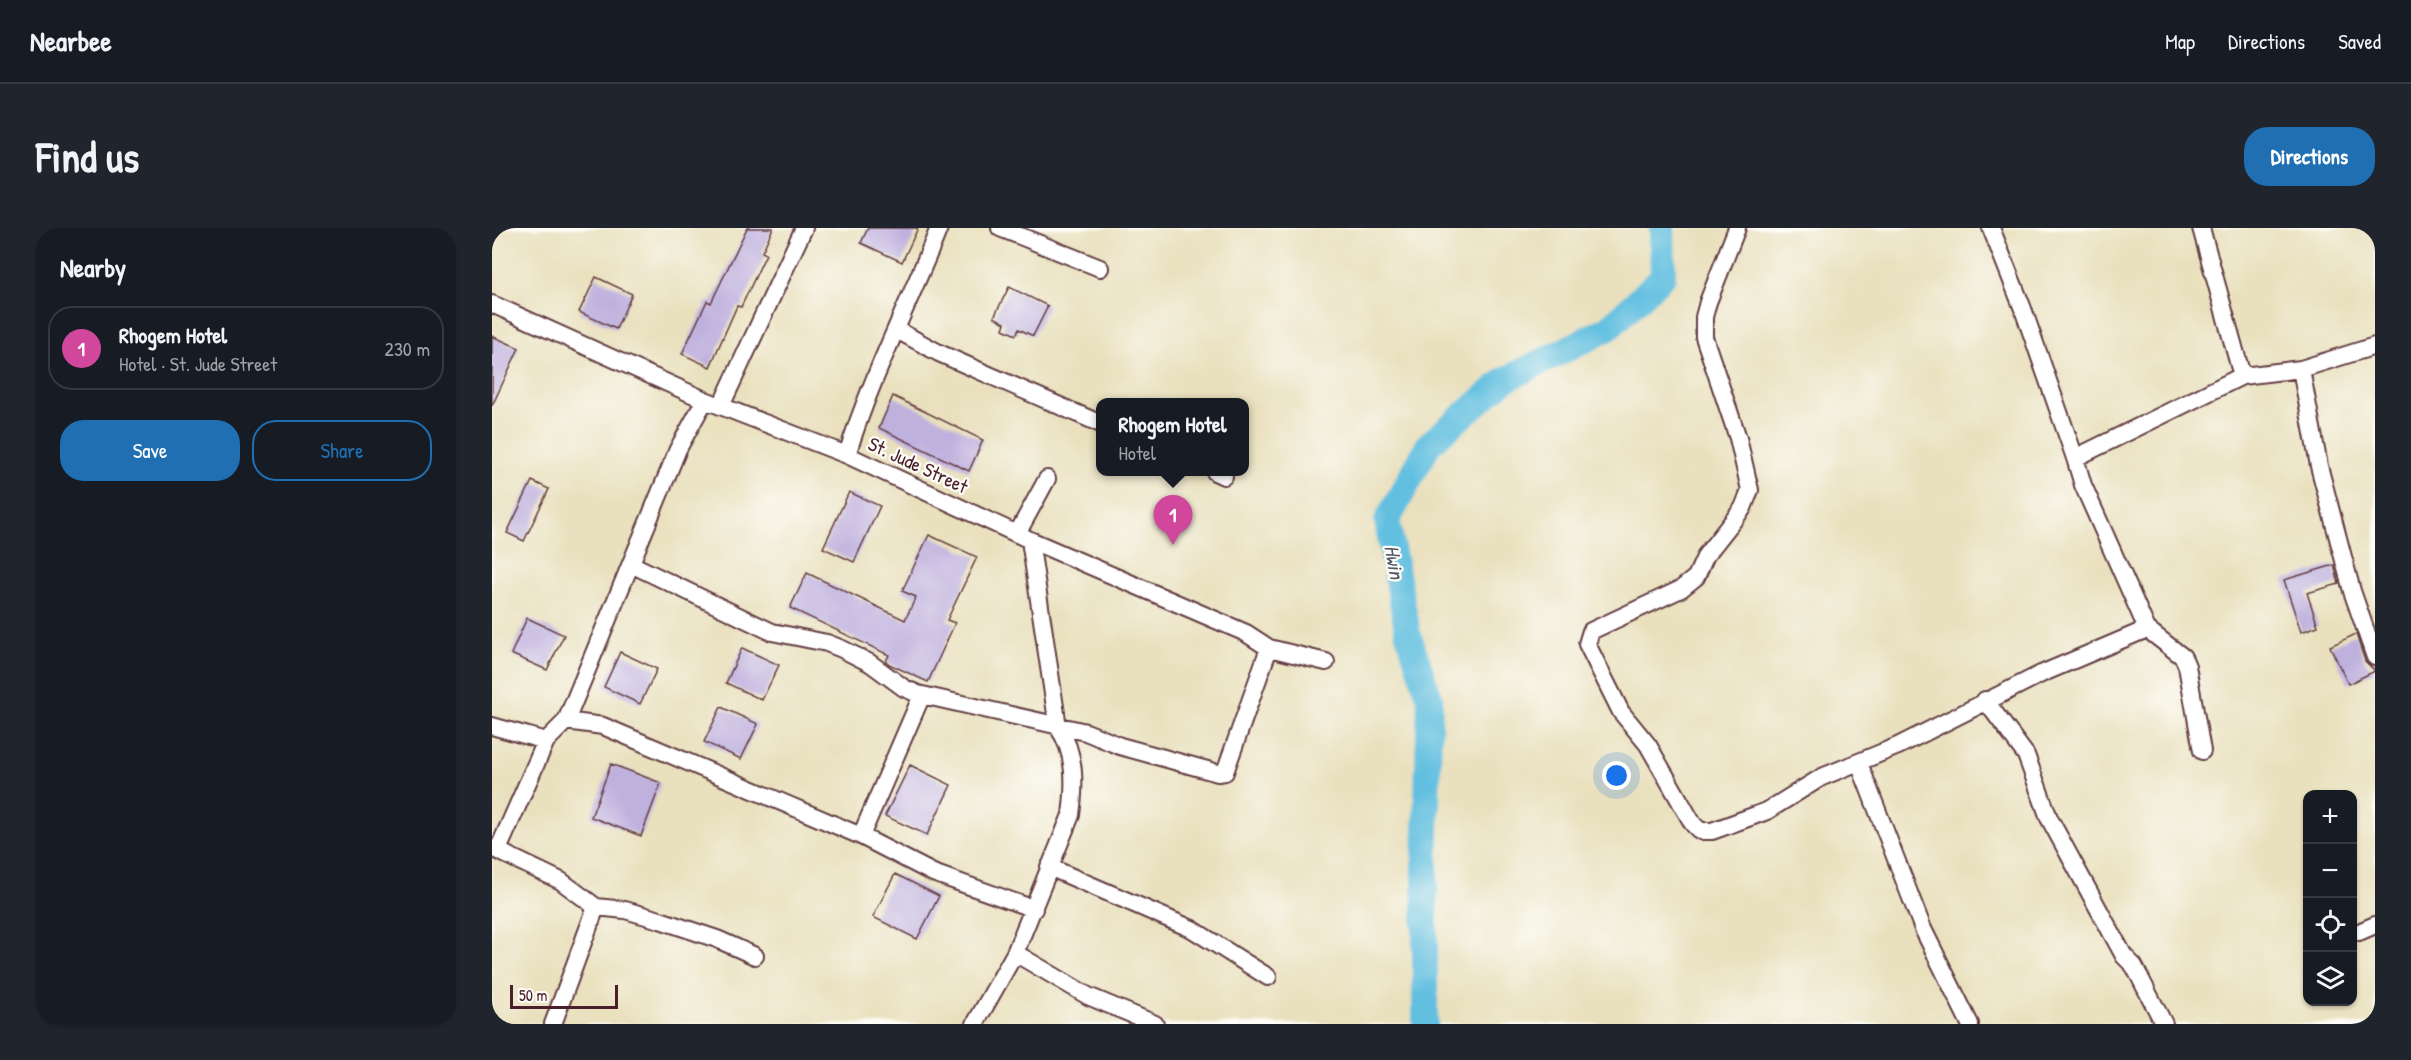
<!DOCTYPE html>
<meta charset="utf-8">
<style>
body{margin:0;font-family:"Patrick Hand",sans-serif;background:#20242c;color:#f1f3f6}
.controls{position:absolute;right:18px;bottom:18px;display:grid;overflow:hidden;border-radius:12px;box-shadow:0 2px 4px #0004}
.controls button{width:54px;height:54px;display:grid;place-items:center;padding:0;border:0;border-bottom:2px solid #363941;background:#171b24;color:#f1f3f6;font:30px sans-serif}
.scale{position:absolute;left:18px;bottom:15px;width:108px;box-sizing:border-box;padding-left:6px;border:3px solid #4a1f2b;border-top:0;font-size:16px;line-height:21px;white-space:nowrap;color:#4a1f2b;-webkit-text-stroke:4px #fdfcf7;paint-order:stroke}
.you{position:absolute;left:1125px;top:548px;width:21px;height:21px;margin:-15px;border:4px solid #fff;border-radius:50%;background:#1a73e8;box-shadow:0 0 0 9px #1a73e833}
.badge{display:grid;place-items:center;width:39px;height:39px;border-radius:50%;background:#1f6fb2;color:#fff;font-size:20px;font-weight:700}
.pin{position:absolute;translate:-50% -50px;filter:drop-shadow(0 2px 3px #0008)}
.pin::after{content:'';position:absolute;top:32px;width:21px;height:18px;background:inherit;clip-path:polygon(0 0,100% 0,50% 100%)}
.popup{position:absolute;left:604px;top:170px;width:153px;height:78px;box-sizing:border-box;display:grid;place-content:center;border-radius:12px;background:#171b24;filter:drop-shadow(0 2px 4px #0005);font-size:20px;white-space:nowrap;color:#9ea1a6}
.popup b{font-size:22px;color:#f1f3f6}
.popup::after{content:'';position:absolute;left:50%;top:100%;margin-left:-12px;border:12px solid transparent;border-top-color:#171b24}
.list{margin:0;padding:0;list-style:none}
h2{display:flex;justify-content:space-between;align-items:center;height:78px;margin:0;padding:0 24px;font-size:26px}
h2 small{font-size:20px;font-weight:400;color:#9ea1a6}
.list li{display:grid;grid-template-columns:39px 1fr auto;gap:18px;align-items:center;box-sizing:border-box;height:84px;margin:0 12px 12px;padding:0 12px;border:2px solid #363941;border-radius:24px}
.list b{display:block;font-size:22px;white-space:nowrap}
.list p{margin:0;font-size:20px;white-space:nowrap;color:#9ea1a6}
.list em{font-size:20px;font-style:normal;color:#9ea1a6}
.actions{display:flex;gap:12px;padding:18px 24px}
.actions a{flex:1;padding:14px 0;border:2px solid #1f6fb2;border-radius:24px;text-align:center;font-size:21px;color:#1f6fb2}
.actions .main{background:#1f6fb2;color:#fff}
.icon{flex:none;width:33px;height:33px;fill:none;stroke:currentColor;stroke-width:2;stroke-linecap:round;stroke-linejoin:round}
.map{position:relative;flex:none;width:1883px;height:796px;overflow:hidden;border-radius:24px}
header{display:flex;align-items:center;gap:36px;box-sizing:border-box;height:84px;padding:0 30px;background:#171b24;border-bottom:2px solid #363941}
header strong{font-size:28px}
nav{display:flex;gap:33px;margin-inline-start:auto;font-size:21px}
.intro{display:flex;align-items:center;justify-content:space-between;box-sizing:border-box;height:144px;padding:0 36px}
h1{margin:0;font-size:42px}
.button{padding:15px 27px;border-radius:24px;background:#1f6fb2;color:#fff;font-size:21px;font-weight:700}
main{display:flex;gap:36px;padding:0 36px}
aside{flex:1;background:#171b24;border-radius:24px;box-shadow:0 2px 4px #0004}
.map>svg:first-child{display:block}
.lines{fill:none;stroke-linecap:round;stroke-linejoin:round}
.river{stroke:#62bfe0;stroke-width:26}
.building{fill:#bfb1de}
.street-casing{stroke:#623c41;stroke-width:20}
.street{stroke:#fff;stroke-width:16}
.labels{text-anchor:middle;stroke-width:4.5;stroke-linejoin:round;paint-order:stroke}
.street-label{font-size:20px;fill:#4a1f2b;stroke:#fdfcf7}
.water-label{font-size:21px;font-style:italic;fill:#52576a;stroke:#fdfcf7}
</style>
<header>
<strong>Nearbee</strong>
<nav><a>Map</a><a>Directions</a><a>Saved</a></nav>
</header>
<div class="intro"><h1>Find us</h1><a class="button">Directions</a></div>
<main>
<aside>
<h2>Nearby<small></small></h2>
<ul class="list">
<li><span class="badge" style="background:#d1479c">1</span><div><b>Rhogem Hotel</b><p>Hotel · St. Jude Street</p></div><em>230 m</em></li>
</ul>
<div class="actions"><a class="main">Save</a><a>Share</a></div>
</aside>
<div class="map">
<svg width="1883" height="796" viewBox="0 0 1883 796">
<rect width="100%" height="100%" fill="#fdfcf7"/>
<filter id="ink" filterUnits="userSpaceOnUse"><feTurbulence type="fractalNoise" baseFrequency=".0167" numOctaves="2"/><feDisplacementMap in="SourceGraphic" scale="12" xChannelSelector="R" yChannelSelector="G"/><feConvolveMatrix kernelMatrix="1 2 1 2 8 2 1 2 1" color-interpolation-filters="sRGB"/></filter>
<filter id="wash" filterUnits="userSpaceOnUse"><feTurbulence type="fractalNoise" baseFrequency=".008" numOctaves="4" result="noise"/><feDisplacementMap in="SourceGraphic" scale="24" xChannelSelector="R" yChannelSelector="G"/><feGaussianBlur stdDeviation="1.35" result="paint"/><feColorMatrix in="noise" values="0 0 0 0 0 0 0 0 0 0 0 0 0 0 0 0 0 1.4 0 .05"/><feComposite in="paint" operator="in"/></filter>
<g filter="url(#wash)">
<rect width="100%" height="100%" fill="#e9e0bd"/>
<g class="lines">
<path class="river" d="M933,796V636L938,471L916,406L895,293L937,216L1013,152L1117,100L1171,48L1170,0"/>
</g>
<g id="blocks">
<path class="building" d="M255,0H281L270,24L274,26L249,79L245,78L218,139L190,126L215,73L219,75Z
M376,0H426L410,34L369,15Z
M104,49L140,66L124,101L87,84Z
M517,59L556,78L541,108L527,101L524,107L511,101L513,95L502,89Z
M0,108L27,120L0,178Z
M401,168L491,212L477,243L387,200Z
M40,253L57,261L32,313L15,305Z
M357,264L388,278L362,334L331,320Z
M437,307L485,329L455,392L463,395L436,454L397,436L394,433L397,427L298,380L315,345L413,392L424,369L410,363Z
M1842,337L1847,356L1815,365L1826,398L1809,404L1792,352Z
M35,390L72,407L55,442L19,426Z
M1864,406L1873,433L1883,443L1856,456L1838,418Z
M250,420L287,437L270,472L234,455Z
M128,424L165,441L148,476L112,459Z
M229,479L266,496L249,531L212,514Z
M119,536L169,555L149,608L99,589Z
M418,537L459,557L435,607L393,588Z
M403,646L447,668L425,711L381,689Z"/>
</g>
</g>
<g filter="url(#ink)">
<use href="#blocks" fill-opacity="0" stroke="#623c41" stroke-width="1.5"/>
<g class="lines">
<g class="street-casing">
<path id="street" d="M508,0L608,40
M1245,0L1216,74L1212,89V109L1246,210L1258,262L1251,280L1214,327L1204,349L1189,361L1099,403L1095,416L1129,484L1156,517L1201,596L1208,603H1220L1275,583L1330,549L1406,518L1549,446L1655,401
M1499,0L1531,81L1583,230
M1709,0L1750,148L1809,141L1827,238L1860,363L1883,429
M0,76L213,172L355,227L538,312L754,405L777,420L834,434
M405,102L447,125L609,196
M1809,141L1883,118
M229,178L312,0
M355,227C379,149 417,76 447,0
M723,244L732,248
M525,306L555,251
M139,336L280,404L335,415L350,421L378,435L412,460L426,466L594,504L628,518L726,545L733,544L777,420
M1493,472L1534,527L1557,590L1632,728L1642,738L1672,796
M74,493L111,498L369,608L441,645L542,681
M0,498L54,513
M1710,523L1695,438L1691,429L1655,401L1591,257L1583,230L1750,148
M1367,535L1431,701L1478,796
M369,608L430,467
M0,620L69,653L104,679L133,682L168,692L225,711L263,728
M6,622L54,513L74,493L186,221L213,172
M557,639L700,701L776,749
M1867,704L1883,697
M523,725L596,768L663,796
M61,796L104,679
M483,796L523,725L579,587C583,556 584,525 566,499L538,312"/>
</g>
<use href="#street" class="street"/>
</g>
</g>
<g class="labels">
<g class="street-label">
<text transform="translate(426 237) rotate(25)" y="7">St. Jude Street</text>
</g>
<g class="water-label">
<text transform="translate(902 334) rotate(80)" y="7">Hwin</text>
</g>
</g>
</svg>
<div class="controls">
<button>+</button>
<button>−</button>
<button><svg class="icon" aria-label="locate" viewBox="0 0 24 24"><circle cx="12" cy="12" r="6"/><path d="M12 2v4M12 18v4M2 12h4M18 12h4"/></svg></button>
<button><svg class="icon" aria-label="layers" viewBox="0 0 24 24"><path d="M12 4l9 5-9 5-9-5zM3 14l9 5 9-5"/></svg></button>
</div>
<div class="scale">50 m</div>
<div class="you"></div>
<div class="pin badge" style="left:681px;top:317px;background:#d1479c">1</div>
<div class="popup"><b>Rhogem Hotel</b>Hotel</div>
</div>
</main>
